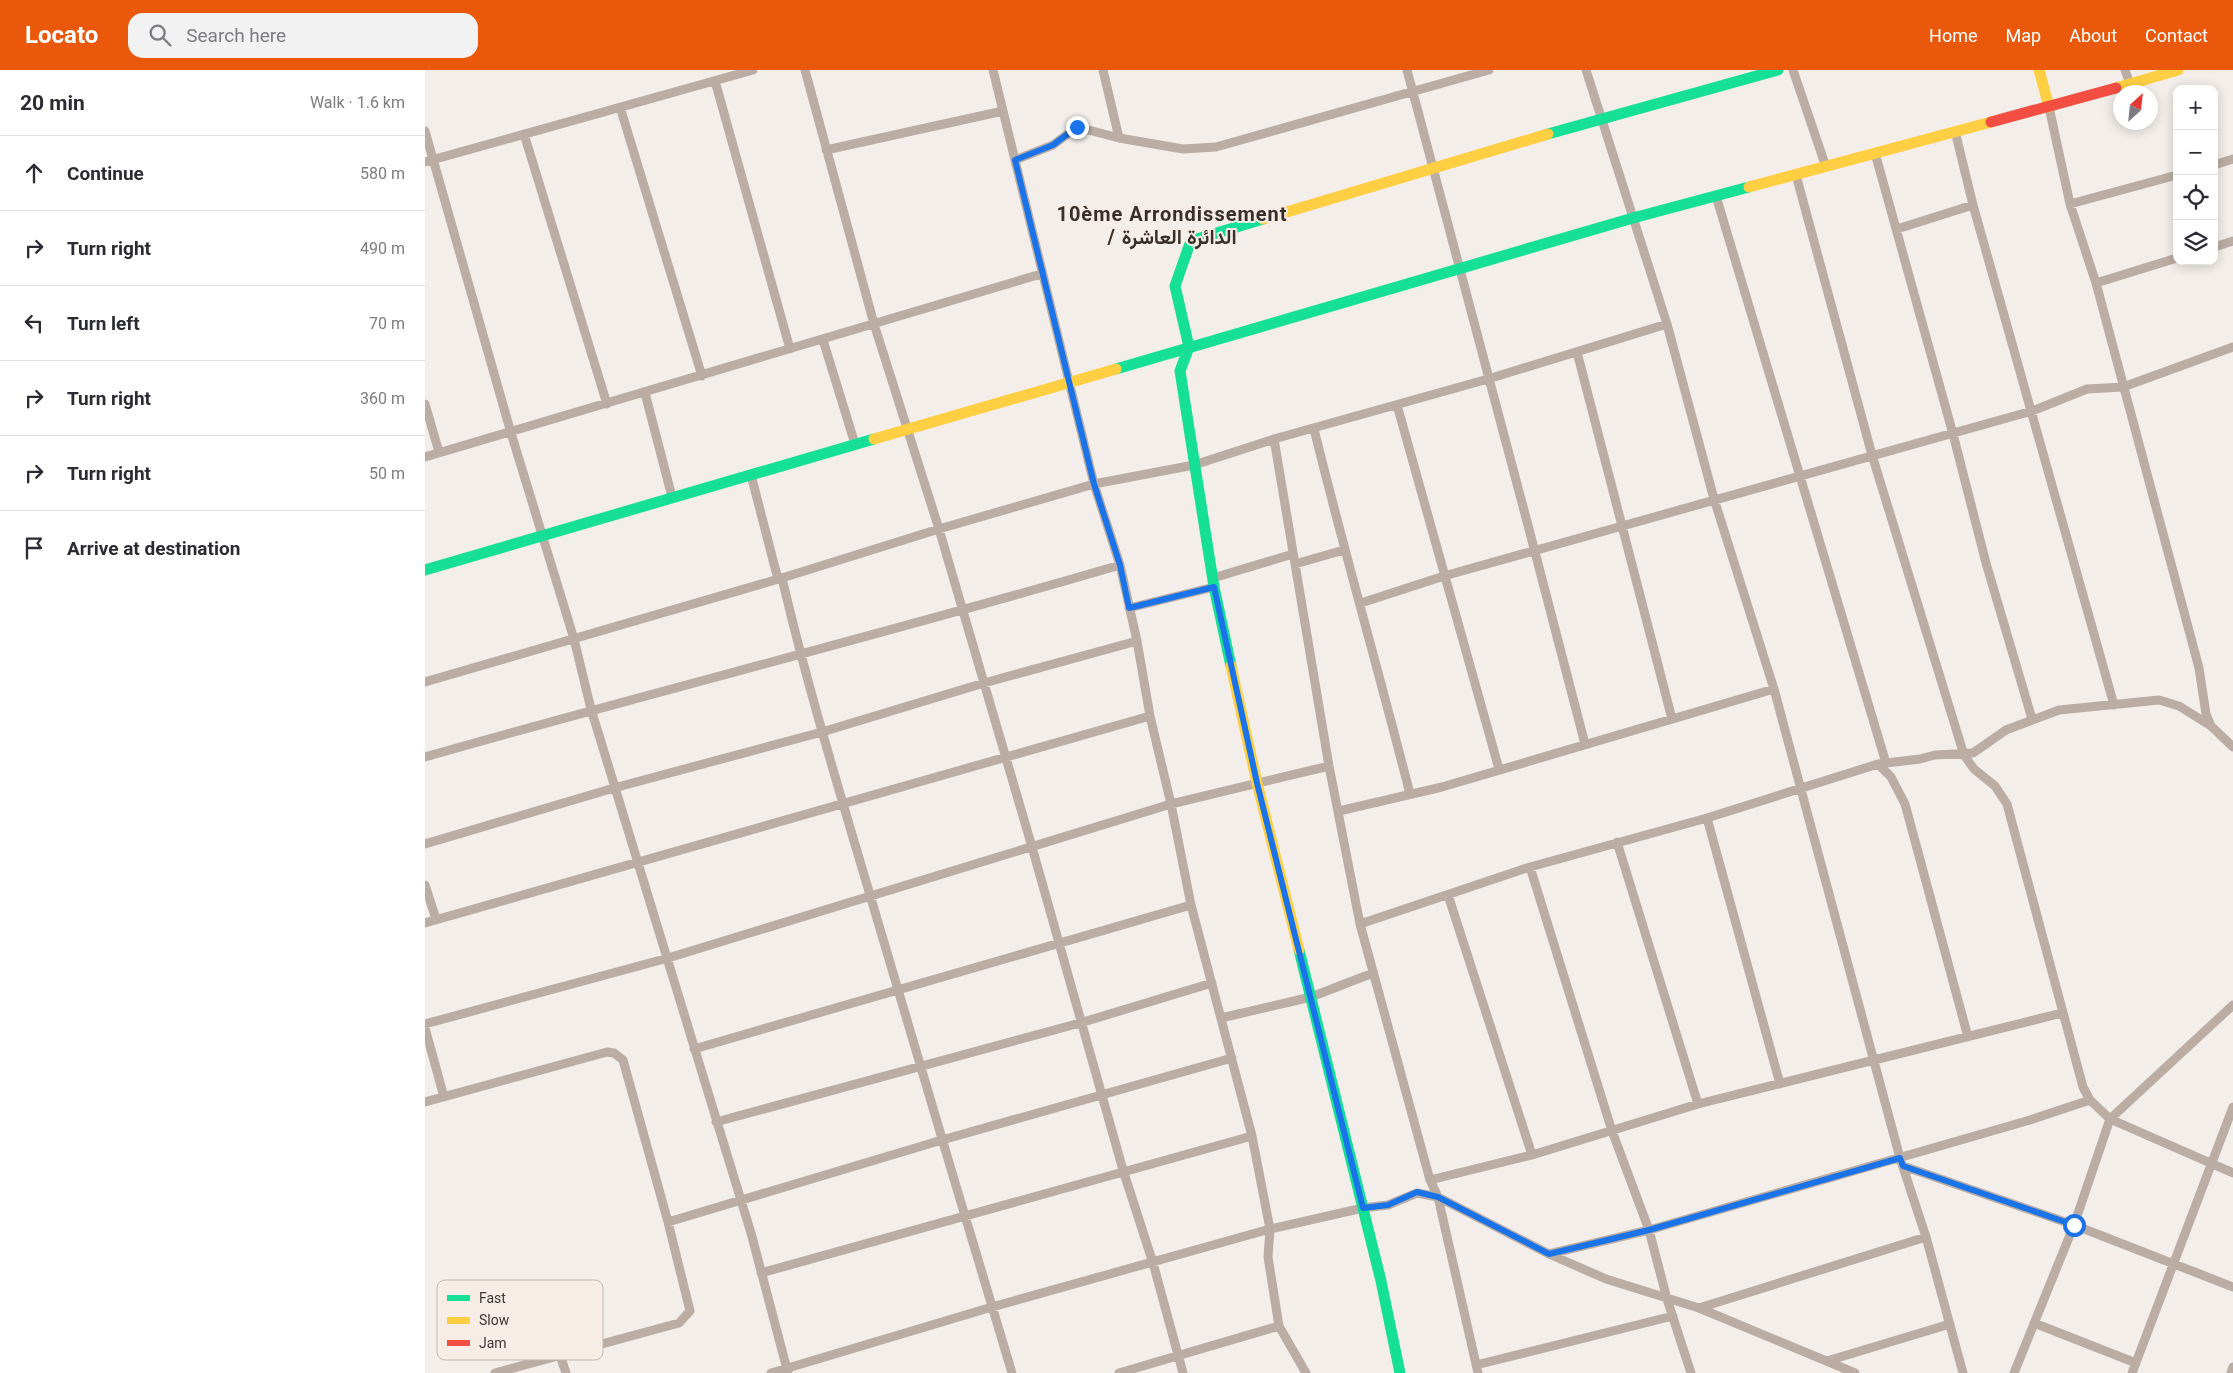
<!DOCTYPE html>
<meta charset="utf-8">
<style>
body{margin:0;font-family:Roboto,Vazirmatn,sans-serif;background:#f2f2f3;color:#2b2b33}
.controls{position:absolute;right:15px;top:15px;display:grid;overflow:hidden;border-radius:10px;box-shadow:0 2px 12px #0003}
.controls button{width:45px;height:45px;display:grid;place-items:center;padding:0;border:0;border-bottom:1px solid #e1e1e2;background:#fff;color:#2b2b33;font:25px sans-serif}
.compass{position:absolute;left:1688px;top:15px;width:45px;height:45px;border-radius:50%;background:#fff;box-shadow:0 2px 12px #0003;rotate:27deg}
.stop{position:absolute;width:15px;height:15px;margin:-11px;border:4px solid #1a73e8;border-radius:50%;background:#fff}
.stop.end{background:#1a73e8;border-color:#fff;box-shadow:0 1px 5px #0008}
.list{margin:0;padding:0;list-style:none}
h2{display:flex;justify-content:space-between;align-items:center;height:65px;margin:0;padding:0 20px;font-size:21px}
h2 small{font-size:16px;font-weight:400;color:#7c7c81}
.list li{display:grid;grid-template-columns:32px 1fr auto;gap:15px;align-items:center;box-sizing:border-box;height:75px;padding:0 20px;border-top:1px solid #e1e1e2}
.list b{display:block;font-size:19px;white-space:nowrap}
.list em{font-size:16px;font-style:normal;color:#7c7c81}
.icon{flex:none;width:28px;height:28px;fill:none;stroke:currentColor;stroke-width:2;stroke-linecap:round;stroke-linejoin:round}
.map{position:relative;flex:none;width:1808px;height:1303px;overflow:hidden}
header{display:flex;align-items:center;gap:30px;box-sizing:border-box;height:70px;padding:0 25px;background:#ea580c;color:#fff}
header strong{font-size:24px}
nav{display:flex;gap:28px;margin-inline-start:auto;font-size:18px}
.search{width:350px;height:45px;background:#f2f2f3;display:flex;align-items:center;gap:12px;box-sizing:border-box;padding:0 18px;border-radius:15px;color:#7c7c81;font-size:19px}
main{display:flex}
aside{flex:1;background:#fff}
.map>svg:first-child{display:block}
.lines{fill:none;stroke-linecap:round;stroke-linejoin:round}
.street{stroke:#bbada3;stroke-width:9}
.fast{stroke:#16e098;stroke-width:11}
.slow{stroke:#ffcf43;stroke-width:11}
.jam{stroke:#f24e42;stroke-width:11}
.route{stroke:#1a73e8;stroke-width:6}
.labels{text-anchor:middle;stroke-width:4;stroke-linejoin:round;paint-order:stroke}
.district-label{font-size:20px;font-weight:bold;letter-spacing:1px;fill:#372f2a;stroke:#f7ede6}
.key{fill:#f7ede6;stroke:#bfb7b1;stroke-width:1}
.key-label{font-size:14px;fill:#3c3835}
</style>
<header>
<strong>Locato</strong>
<div class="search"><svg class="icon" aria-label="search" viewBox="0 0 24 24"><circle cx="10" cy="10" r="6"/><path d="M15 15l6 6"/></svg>Search here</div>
<nav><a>Home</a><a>Map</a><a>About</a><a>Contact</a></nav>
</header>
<main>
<aside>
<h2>20 min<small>Walk · 1.6 km</small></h2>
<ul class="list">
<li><svg class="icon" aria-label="ahead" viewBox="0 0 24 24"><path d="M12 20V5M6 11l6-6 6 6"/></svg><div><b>Continue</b></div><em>580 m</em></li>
<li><svg class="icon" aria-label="right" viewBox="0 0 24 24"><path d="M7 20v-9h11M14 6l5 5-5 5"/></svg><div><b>Turn right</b></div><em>490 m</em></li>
<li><svg class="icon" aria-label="left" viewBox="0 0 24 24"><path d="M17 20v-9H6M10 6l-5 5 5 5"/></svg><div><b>Turn left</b></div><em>70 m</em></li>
<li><svg class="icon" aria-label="right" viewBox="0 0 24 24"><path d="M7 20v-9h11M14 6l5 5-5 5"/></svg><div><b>Turn right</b></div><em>360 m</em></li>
<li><svg class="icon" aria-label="right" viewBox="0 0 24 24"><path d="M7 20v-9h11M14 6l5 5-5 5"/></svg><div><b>Turn right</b></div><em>50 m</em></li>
<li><svg class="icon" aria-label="arrive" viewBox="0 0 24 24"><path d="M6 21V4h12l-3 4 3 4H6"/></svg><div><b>Arrive at destination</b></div></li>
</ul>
</aside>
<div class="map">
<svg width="1808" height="1303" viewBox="0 0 1808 1303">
<rect width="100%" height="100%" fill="#f3eeea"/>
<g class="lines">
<path class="street" d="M380,0L449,254L514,459L607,777L698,1100L728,1193L758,1303
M568,0L669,414L695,495L712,571L725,646L746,734L766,835L827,1066L845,1159L843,1187L854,1256L881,1303
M678,0L694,68
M982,0C1042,225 1102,449 1160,674
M1161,0L1242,254L1289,429L1349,619L1475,1088L1501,1167L1538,1303
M1368,0L1401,97
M1700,0L1705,14
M290,11L365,279
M195,37L277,306
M1624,37L1645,134L1671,213L1774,598L1781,644L1786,656L1808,677
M0,61L86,363L149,569L166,639L326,1163L363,1303
M1530,61L1548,135L1689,635
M99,64L182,334
M401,80L578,41
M1450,83L1528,364L1561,493L1607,649
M590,90L628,75L652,57L694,68L758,79L791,77L1064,0
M0,92L328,0
M1789,95L1808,89
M1371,105L1447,385L1539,685L1549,699L1570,716L1582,734L1658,1017L1665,1030L1685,1049L1808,1103
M1291,126L1461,693
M1645,134L1752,105
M1472,159L1548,135
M1789,177L1808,171
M1671,213L1752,188
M398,270L430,374
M1152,282L1247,649
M220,323L247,427
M0,334L14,382
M972,335L1074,699
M889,359C919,481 954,602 985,724
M849,369L904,696L935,854L1005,1110L1013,1127L1053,1303
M0,387L616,204
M326,405L349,494L352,505L357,508C382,615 414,720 445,825C492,984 539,1144 587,1303
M870,494L919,480
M788,508L868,484
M936,533L1019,506L1607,341L1662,319L1698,317L1808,277
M704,538L789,517
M0,612L357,508L514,459L669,414L769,395L849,369L1063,309L1242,254
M0,687C231,621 464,563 695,495
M1453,694L1466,707L1480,734L1543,967
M914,741L1017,717L1349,619
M1282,748L1355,1014
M1192,772L1273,1034
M0,774L189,718L397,662L559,613L712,571
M1105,797L1187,1061L1224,1160L1242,1229L1266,1303
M0,815L11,849
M1023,825L1107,1085
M0,853L725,646
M935,854L1105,797L1282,748L1453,694L1495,689L1510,685L1548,683L1581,660L1634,640L1734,630L1754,636L1786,656
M796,948L886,927L948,903
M0,954L243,888L746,734L904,696
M0,958L19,1027
M269,979L766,835
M0,1032L182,982L189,983L198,990L243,1152L265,1241L254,1253L70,1303
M291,1052L655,953L787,913
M1478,1096L1649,1155L1808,1217
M1005,1110L1107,1085L1273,1034L1637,943
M243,1152L517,1070L807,988
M1124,1184L1224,1160L1605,1050L1665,1030
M336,1203L827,1066
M1274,1238L1501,1167
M1609,1253L1711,1293
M135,1285L141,1303
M1402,1291L1525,1254
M1051,1295L1248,1246
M346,1303L567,1237L845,1159L938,1138L963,1135L992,1123L1013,1127L1124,1184L1181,1209L1274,1238L1430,1303
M694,1303L854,1256
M1589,1303L1649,1155L1685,1049L1808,935
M1707,1303L1808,1037
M1806,1303L1808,1297"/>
<path class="fast" d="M1123,64L1353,0
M691,299L1208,148L1324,117
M0,500L449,369
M806,596L789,517L755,301L764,277L750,216L764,176L772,169L838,149
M874,880L956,1211L975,1303"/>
<path class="slow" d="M1614,0L1624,37
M1691,18L1753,0
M1324,117L1566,52
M838,149L1123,64
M449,369L691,299
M806,596L832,713L874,880"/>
<path class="jam" d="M1566,52L1691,18"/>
</g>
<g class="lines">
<path class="route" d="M652,57L628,75L590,90L669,414L695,495L704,538L789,517L832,713L938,1138L963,1135L992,1122L1013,1127L1124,1184L1224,1160L1475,1088L1478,1096L1649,1155"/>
</g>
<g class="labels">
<g class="district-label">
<text x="747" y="151">10ème Arrondissement<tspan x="747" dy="23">/ الدائرة العاشرة</tspan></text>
</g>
</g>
<rect x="12" y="1210" width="166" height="80" rx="8" class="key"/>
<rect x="22" y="1225" width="23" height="6" fill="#16e098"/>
<rect x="22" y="1247" width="23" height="7" fill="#ffcf43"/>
<rect x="22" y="1270" width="23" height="6" fill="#f24e42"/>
<g class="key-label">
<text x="54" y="1233">Fast</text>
<text x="54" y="1255">Slow</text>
<text x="54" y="1278">Jam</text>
</g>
</svg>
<div class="controls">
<button>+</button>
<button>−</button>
<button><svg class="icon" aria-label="locate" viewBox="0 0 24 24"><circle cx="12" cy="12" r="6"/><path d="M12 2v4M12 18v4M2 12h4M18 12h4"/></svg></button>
<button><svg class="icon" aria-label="layers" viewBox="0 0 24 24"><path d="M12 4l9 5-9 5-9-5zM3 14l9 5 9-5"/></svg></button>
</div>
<svg class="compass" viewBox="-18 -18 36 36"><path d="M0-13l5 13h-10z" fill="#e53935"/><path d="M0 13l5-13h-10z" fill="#7c7c81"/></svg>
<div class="stop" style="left:1649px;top:1155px"></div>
<div class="stop end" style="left:652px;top:57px"></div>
</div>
</main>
